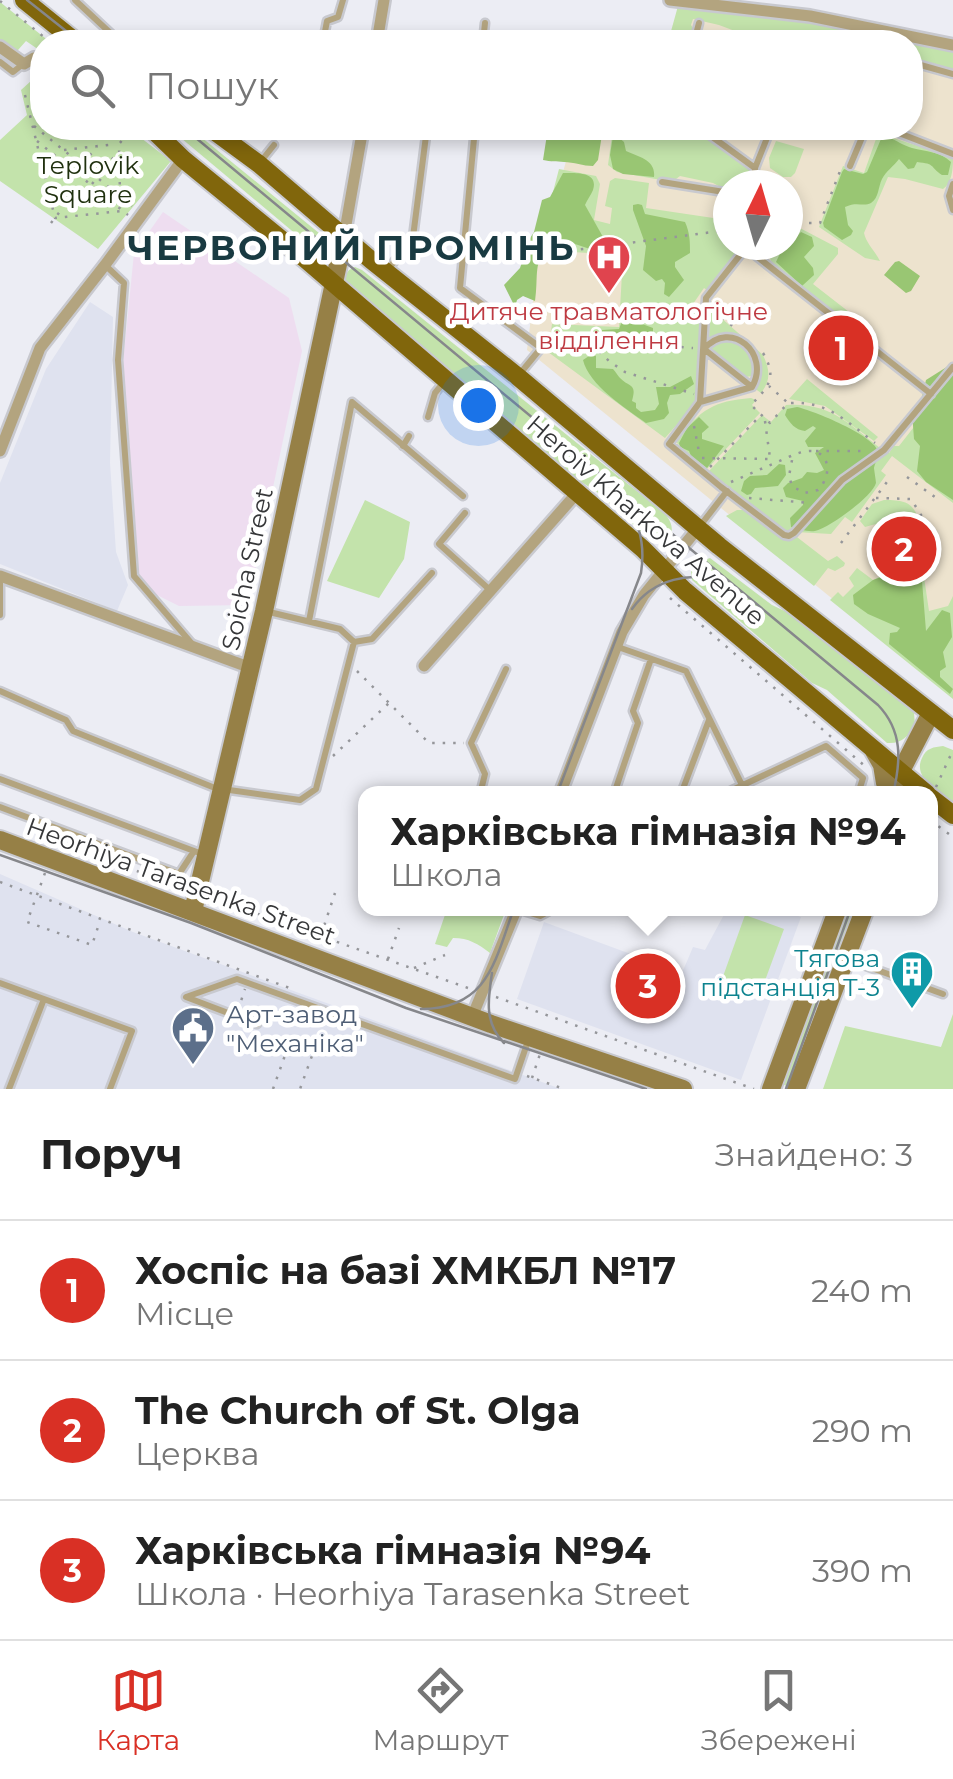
<!DOCTYPE html>
<html lang="uk">
<meta charset="utf-8">
<style>
body{margin:0;font-family:Montserrat,sans-serif;background:#f6f6f6;color:#222}
.compass{position:absolute;left:713px;top:170px;width:90px;height:90px;border-radius:50%;background:#fff;box-shadow:0 5px 15px #0003;rotate:5deg}
.you{position:absolute;left:478px;top:405px;width:35px;height:35px;margin:-25px;border:8px solid #fff;border-radius:50%;background:#1a73e8;box-shadow:0 0 0 15px #1a73e833}
.badge{display:grid;place-items:center;width:65px;height:65px;border-radius:50%;background:#d93025;color:#fff;font-size:32px;font-weight:700}
.pin{position:absolute;translate:-50% -50%;border:5px solid #fff;box-shadow:0 2px 10px #0006}
.popup{position:absolute;left:358px;top:786px;width:580px;height:130px;box-sizing:border-box;display:grid;place-content:center;border-radius:20px;background:#fff;filter:drop-shadow(0 2px 8px #0005);font-size:32px;white-space:nowrap;color:#767676}
.popup b{font-size:38px;color:#222}
.popup::after{content:'';position:absolute;left:50%;top:100%;margin-left:-20px;border:20px solid transparent;border-top-color:#fff}
.list{margin:0;padding:0;list-style:none}
h2{display:flex;justify-content:space-between;align-items:center;height:130px;margin:0;padding:0 40px;font-size:42px}
h2 small{font-size:32px;font-weight:400;color:#767676}
.list li{display:grid;grid-template-columns:65px 1fr auto;gap:30px;align-items:center;box-sizing:border-box;height:140px;padding:0 40px;border-top:2px solid #e0e0e0}
.list b{display:block;font-size:38px;white-space:nowrap}
.list p{margin:0;font-size:32px;white-space:nowrap;color:#767676}
.list em{font-size:32px;font-style:normal;color:#767676}
.icon{flex:none;width:55px;height:55px;fill:none;stroke:currentColor;stroke-width:2;stroke-linecap:round;stroke-linejoin:round}
.map{position:relative;flex:none;width:953px;height:1089px;overflow:hidden}
.search{position:absolute;background:#fff;box-shadow:0 5px 15px #0003;left:30px;right:30px;top:30px;height:110px;display:flex;align-items:center;gap:25px;box-sizing:border-box;padding:0 35px;border-radius:40px;color:#767676;font-size:38px}
.sheet{height:550px;background:#fff}
nav{display:flex;justify-content:space-around;align-items:center;box-sizing:border-box;height:140px;border-top:2px solid #e0e0e0;background:#fff;font-size:28px;color:#767676}
nav a{display:grid;justify-items:center;gap:5px}
nav .on{color:#d93025}
.map>svg:first-child{display:block}
.commercial{fill:#eeddf0}
.built{fill:#dfe2ef}
.medical{fill:#ede3ce;fill-rule:evenodd}
.green{fill:#c3e3ab}
.forest{fill:#99c673}
.lines{fill:none;stroke-linecap:round;stroke-linejoin:round}
.lane-casing{stroke:#c8c9cf;stroke-width:11}
.street-casing{stroke:#c8c9cf;stroke-width:16}
.secondary-casing{stroke:#c8c9cf;stroke-width:22}
.primary-casing{stroke:#c8c9cf;stroke-width:22}
.path{stroke:#95969a;stroke-width:2.5;stroke-dasharray:2.5 8;stroke-linecap:butt}
.lane{stroke:#b3a47f;stroke-width:6}
.street{stroke:#b3a47f;stroke-width:11}
.secondary{stroke:#968046;stroke-width:18}
.primary{stroke:#81660c;stroke-width:18}
.tram{stroke:#86878b;stroke-width:2.5}
.labels{text-anchor:middle;stroke-width:9;stroke-linejoin:round;paint-order:stroke}
.park-label{font-size:25px;fill:#20310f;stroke:#fff}
.health-label{font-size:25px;fill:#be3a42;stroke:#fff}
.street-label{font-size:25px;fill:#363739;stroke:#fff}
.culture-label{font-size:25px;fill:#0d838f;stroke:#fff;text-anchor:end}
.service-label{font-size:25px;fill:#4e5e75;stroke:#fff;text-anchor:start}
.district-label{font-size:35px;font-weight:bold;letter-spacing:2.5px;fill:#193a41;stroke:#fff}
</style>
<div class="map">
<svg width="953" height="1089" viewBox="0 0 953 1089">
<rect width="100%" height="100%" fill="#ecedf4"/>
<path class="commercial" d="M163,212L289,298L302,351L248,605L179,606L149,591L138,577L123,363L134,253Z"/>
<path class="built" d="M90,302L113,317L110,463L116,552L128,585L117,611L0,564V483L46,369Z
M0,874L133,932L561,1089H0Z
M727,909H777L801,917L741,1080L517,999L544,922L682,973L693,947L705,950Z"/>
<path class="medical" d="M678,8L807,22L903,42H669Z
M911,44L953,53V697L527,350L537,268L575,128H910ZM728,185H788V245H728Z"/>
<path class="green" d="M0,2L50,42H42V52L26,41L11,58L0,50Z
M678,6L808,20L875,33L873,42H792L768,33L764,42L719,25L693,19L691,25L694,30L691,42H668Z
M880,34L953,48V72L911,60L910,42H878Z
M42,71V128H128L171,161L98,249L0,181V140L27,115L21,90Z
M169,128H190L330,242L332,247L328,253L316,251Z
M628,128H692L752,170V185H728V191L713,183L680,176L672,182L617,172L608,165L612,135L614,132L626,134Z
M881,134L949,156L953,158C953,169 952,183 943,189L905,179L888,177L864,233C866,243 875,251 880,261L865,258L819,227L843,166L864,173L876,139Z
M776,141L804,149L795,173L791,177H783L770,168L769,158Z
M559,169L596,176L600,184L594,220L610,224L612,208L605,206L610,181L615,178L649,183L646,208L720,219L725,195L728,199V245H745L708,291L704,288L693,304L699,308L703,315L696,399L689,411L665,438L548,352L552,324L619,327L623,255L555,251L545,258H541L537,253Z
M788,218L796,226L838,248V254L813,284L858,319L853,326L848,325L771,261L765,245H788Z
M355,267L362,270L664,513C681,530 668,552 647,537L597,492L569,474L347,285L344,277L349,270Z
M710,308L763,355C770,370 771,380 761,393L754,388C765,365 751,353 736,337L709,341Z
M730,340C748,344 757,359 753,376L745,377L710,348L714,343Z
M953,377V503L892,456L881,471L886,475L852,522L845,517L831,534L796,532L885,450L889,453L894,446H899Z
M807,379L878,437L874,441L825,406L789,399Z
M751,398L756,400L752,405L760,413L706,470L677,443L678,438C701,410 713,401 751,398Z
M786,405C832,402 849,425 883,450L788,533L709,471L762,415L771,422Z
M365,500L410,522L404,559L379,598L327,581Z
M884,500C910,500 913,504 922,526C902,520 885,521 865,527L860,521L872,504Z
M737,510H749L783,535L793,534L828,561L837,556L845,563L844,566L835,571L828,568L814,586L726,516Z
M710,558L772,605L795,616L914,713L915,725C907,737 902,744 887,743L827,690L812,683L692,580L691,571L696,563Z
M857,568L873,580L892,571L924,577L929,611L948,606L953,596V699L830,600L838,592L843,597L854,586L849,578Z
M943,746L953,750V803C940,793 912,778 922,758C926,748 934,747 943,746Z
M447,909H495L505,912L490,953C478,944 469,938 453,938L447,947L435,944Z
M843,909H858L793,1089L780,1083Z
M745,915L784,929L759,997L721,982Z
M953,1014V1089H823L845,1026L941,1047Z"/>
<path class="forest" d="M548,128H603L598,160L593,166C583,166 574,162 564,162C556,161 551,162 543,160Z
M613,136H617L624,142L626,151C639,157 656,160 654,177L623,174L613,169L610,155Z
M888,137C896,140 904,146 912,148C926,152 940,151 951,162L948,175H942C929,166 936,164 917,162L914,168L908,169L899,159C894,166 886,171 882,179C878,187 879,198 871,203C863,207 857,201 845,207L848,225L853,231L851,235L842,240L824,227L823,223L842,172L844,169L863,174L867,172L881,139Z
M563,173C575,173 599,171 593,190C591,195 587,200 585,205L603,237L601,248L593,250L572,243L569,248C528,251 540,269 535,301L523,296L517,300L515,307L504,285L520,268L523,259V249L534,232L542,200L550,197Z
M638,204L642,205L645,214L685,222C690,233 690,242 690,253L675,262V267L684,280L669,297L664,294L665,283L662,279L656,281L643,270L646,246L633,210V205Z
M801,232L812,237L814,246L804,257L813,268L814,275L802,286L776,262L784,245H788Z
M899,261L920,276L911,291L906,293L884,275L895,262Z
M629,315L634,321L653,328V336L650,341L653,351C640,356 638,348 628,344L623,350L616,352L612,347L604,343L602,330L619,329L624,316Z
M592,354L596,356V368L613,369C616,372 618,376 620,378C630,388 637,383 632,401L636,403V408L641,412L655,410L659,404L656,387H670L691,376L694,384L680,394L670,395L667,403L669,413L664,419L646,423C625,408 589,385 583,360Z
M953,363V500L926,482L917,471L920,446L914,439L912,412L922,397L926,380Z
M797,407C812,410 876,436 878,452C879,457 875,462 874,468C874,469 876,481 876,483C872,497 829,528 815,531C807,532 799,529 791,527L790,518L803,505V501L786,497L783,488L788,483L802,478L807,472L817,473L824,470L815,453L824,447H808L805,441L816,428L813,426L805,431C795,430 790,423 785,415L787,409Z
M699,417L709,427L702,433V439L724,446L707,468L691,456L689,451L680,447L679,443L687,428Z
M779,464L785,465L786,475L778,486L755,488L751,494L747,495L741,491L744,481L750,476L767,475Z
M887,575H907L922,581L926,631L942,610L950,613L952,637L943,652L946,667L940,671V677L953,689L950,694L889,644L890,633L897,632L900,628L868,614L854,604L853,595L873,580Z"/>
<g class="lines">
<g class="lane-casing">
<path id="lane" d="M75,0L120,42
M323,42L327,21L338,17L343,0
M439,42V40
M483,42L485,23
M694,42L699,23
M0,62L13,72L23,64
M910,62L953,74
M475,128L460,288L541,348L518,376
M545,128H548
M700,128L755,168
M886,128L953,154
M262,160L274,145
M850,166L866,128
M662,182L724,192L728,196
M953,184L949,196L953,210
M754,185L755,168L771,128
M413,237L427,128
M748,245L706,298L700,402L669,444L721,487L784,535L789,536L794,533L842,480L884,450L953,367
M746,248L931,394
M105,265L124,283L118,360L134,576L193,645
M388,270L399,255
M700,402L752,387L704,349C731,318 771,354 752,387
M428,417L435,393L444,382
M403,446L409,436
M465,513L439,544L490,590
M700,526L727,491
M0,583V615
M265,611L340,629L354,642L372,639L432,573
M309,621L352,402L463,496
M618,647L686,671L742,785
M0,691L66,720L73,731L215,788L300,800L316,789L354,642
M0,779L205,855
M480,794L485,774L471,743L506,669
M614,794L638,723L633,711L651,659
M681,794L709,720
M724,794L826,746L863,778L858,794
M0,807L179,874L194,851
M517,909L540,916L555,908
M847,959L943,994
M0,983L132,1031L110,1089
M257,1024L186,997L237,979L515,1079L529,1038
M9,1089L44,999"/>
</g>
<g class="street-casing">
<path id="street" d="M670,0L810,16L953,45
M377,42L384,0
M0,47L24,64L34,58L42,60
M344,236L363,128
M0,451L40,348L105,265L183,159
M0,576L251,668
M424,666L577,493
M560,794L622,632L644,595L698,528
M472,1017L517,908"/>
</g>
<g class="secondary-casing">
<path id="secondary" d="M874,751L882,765L885,783
M901,771L931,713
M901,771L902,794
M0,840L491,1024L683,1089
M193,911L264,611L344,236
M771,1089L838,908
M796,1089L865,908"/>
</g>
<g class="primary-casing">
<path id="primary" d="M24,0L76,42
M151,128L183,159L304,258L643,549L685,591L927,794
M210,128L259,164L371,260L517,376L719,546L953,730
M930,797L953,815"/>
</g>
<path class="path" d="M0,1L50,42
M25,95L55,218L122,211
M34,126L132,206
M37,141L128,215
M64,150L116,144
M68,168L65,172L64,196L74,203L95,198L98,195
M76,171L97,147
M92,184L118,152
M120,195L119,144L124,138
M51,223L68,201
M788,223H820L842,166
M560,252L728,230
M714,311L735,328
M542,333L585,338L609,361L625,372L694,394
M587,339L693,348
M763,353C778,378 768,387 751,405L770,423L788,403L769,386
M791,403C828,401 847,422 875,443
M765,421L770,458
M694,426L700,457
M816,451H868
M702,458L770,459
M710,467L760,416
M907,477L939,500
M731,482L791,456C798,453 809,449 817,452C833,460 828,480 818,490L804,493L792,486L789,476L793,455
M749,498L811,503
M876,498L911,499L933,534
M841,543L890,478
M670,598L866,767
M357,671L429,743H464
M333,756L389,703
M936,787L953,750
M930,820L953,837
M97,860L103,859L182,887L185,881
M45,873L27,922L92,945L100,921
M0,882L295,990
M218,900L468,988
M745,915V908
M321,935L335,893
M388,959L399,928
M414,968L445,955
M496,997L754,1089
M238,1010L245,989
M257,1033L313,1053L300,1089
M527,1076L564,1089
M532,1078L540,1054
M273,1089L289,1044"/>
<use href="#lane" class="lane"/>
<use href="#street" class="street"/>
<use href="#secondary" class="secondary"/>
<use href="#primary" class="primary"/>
<path class="tram" d="M27,0L80,42
M184,128L878,705C903,731 901,761 893,794
M632,609C653,579 691,570 725,583
M557,794L641,573C645,547 641,523 624,502
M0,855L191,923L406,1008L646,1089
M492,973C488,999 484,1023 504,1043
M421,1009C488,1009 495,961 514,908
M786,1089L851,908"/>
</g>
<defs>
<g id="hospital-pin" transform="scale(2.25)"><path d="M0 17L-7.5 6A9.5 9.5 0 1 1 7.5 6Z" fill="#e0444e" stroke="#fff"/><path d="M-5-5h3v3.5h4V-5h3V5h-3V1.5h-4V5h-3Z" fill="#fff"/></g>
<g id="building-pin" transform="scale(2.25)"><path d="M0 17L-7.5 6A9.5 9.5 0 1 1 7.5 6Z" fill="#0f9aa8" stroke="#fff"/><path d="M-4-6H4V6H1V3H-1V6H-4ZM-2.5-4.3h1.7v1.8h-1.7ZM.8-4.3h1.7v1.8H.8ZM-2.5-1h1.7V.8h-1.7ZM.8-1h1.7V.8H.8Z" fill="#fff"/></g>
<g id="civic-pin" transform="scale(2.25)"><path d="M0 17L-7.5 6A9.5 9.5 0 1 1 7.5 6Z" fill="#5c6f8a" stroke="#fff"/><path d="M-.6-6.5H3V-4.5H.6V-3L4-1V1h2V6H-6V1h2V-1L-.6-3ZM-1.2 2.5V6h2.4V2.5Z" fill="#fff"/></g>
</defs>
<g fill-rule="evenodd">
<use href="#hospital-pin" x="609" y="257"/>
<use href="#building-pin" x="912" y="972"/>
<use href="#civic-pin" x="193" y="1028"/>
</g>
<g class="labels">
<g class="park-label">
<text x="88" y="174">Teplovik<tspan x="88" dy="29">Square</tspan></text>
</g>
<g class="health-label">
<text x="609" y="320">Дитяче травматологічне<tspan x="609" dy="29">відділення</tspan></text>
</g>
<g class="street-label">
<text transform="translate(646 520) rotate(41)" y="9">Heroiv Kharkova Avenue</text>
<text transform="translate(247 569) rotate(-78)" y="9">Soicha Street</text>
<text transform="translate(181 881) rotate(20)" y="9">Heorhiya Tarasenka Street</text>
</g>
<g class="culture-label">
<text x="880" y="967">Тягова<tspan x="880" dy="29">підстанція Т-3</tspan></text>
</g>
<g class="service-label">
<text x="226" y="1023">Арт-завод<tspan x="226" dy="29">"Механіка"</tspan></text>
</g>
<g class="district-label">
<text x="352" y="260">ЧЕРВОНИЙ ПРОМІНЬ</text>
</g>
</g>
</svg>
<svg class="compass" viewBox="-18 -18 36 36"><path d="M0-13l5 13h-10z" fill="#e53935"/><path d="M0 13l5-13h-10z" fill="#767676"/></svg>
<div class="you"></div>
<div class="pin badge" style="left:841px;top:348px">1</div>
<div class="pin badge" style="left:904px;top:549px">2</div>
<div class="pin badge" style="left:648px;top:986px">3</div>
<div class="popup"><b>Харківська гімназія №94</b>Школа</div>
<div class="search"><svg class="icon" aria-label="search" viewBox="0 0 24 24"><circle cx="10" cy="10" r="6"/><path d="M15 15l6 6"/></svg>Пошук</div>
</div>
<section class="sheet">
<h2>Поруч<small>Знайдено: 3</small></h2>
<ul class="list">
<li><span class="badge">1</span><div><b>Хоспіс на базі ХМКБЛ №17</b><p>Місце</p></div><em>240 m</em></li>
<li><span class="badge">2</span><div><b>The Church of St. Olga</b><p>Церква</p></div><em>290 m</em></li>
<li><span class="badge">3</span><div><b>Харківська гімназія №94</b><p>Школа · Heorhiya Tarasenka Street</p></div><em>390 m</em></li>
</ul>
</section>
<nav>
<a class="on"><svg class="icon" aria-label="map" viewBox="0 0 24 24"><path d="M3 6l6-2 6 2 6-2v14l-6 2-6-2-6 2zM9 4v14M15 6v14"/></svg>Карта</a>
<a><svg class="icon" aria-label="directions" viewBox="0 0 24 24"><path d="M12 3l9 9-9 9-9-9zM9 14v-3h6M13 9l2 2-2 2"/></svg>Маршрут</a>
<a><svg class="icon" aria-label="saved" viewBox="0 0 24 24"><path d="M7 4h10v16l-5-4-5 4z"/></svg>Збережені</a>
</nav>
